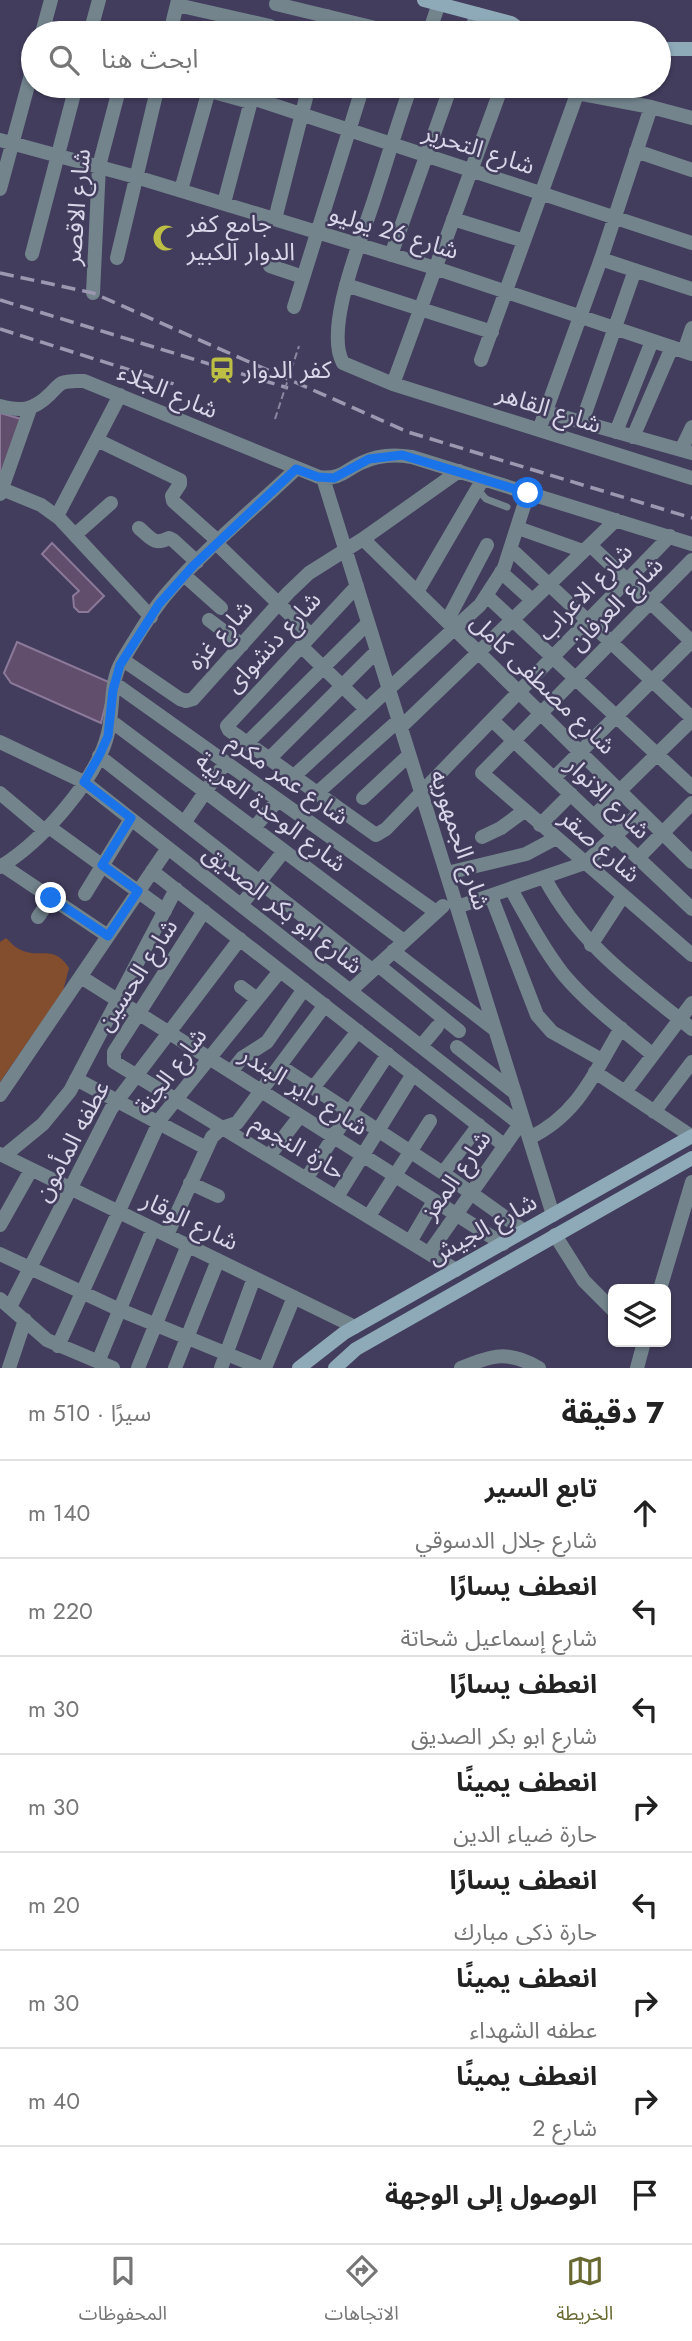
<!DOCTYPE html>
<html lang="ar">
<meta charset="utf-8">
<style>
body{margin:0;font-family:Jost,"Noto Sans Arabic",sans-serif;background:#f2f2f2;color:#222;direction:rtl}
.controls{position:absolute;right:21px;bottom:21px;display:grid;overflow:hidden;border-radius:10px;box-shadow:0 2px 5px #0004}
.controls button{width:63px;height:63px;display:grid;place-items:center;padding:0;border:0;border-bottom:2px solid #e0e0e0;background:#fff;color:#222;font:35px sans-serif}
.stop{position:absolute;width:21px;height:21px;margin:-16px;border:5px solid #1a73e8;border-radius:50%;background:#fff}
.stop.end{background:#1a73e8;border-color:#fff;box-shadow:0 2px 7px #0008}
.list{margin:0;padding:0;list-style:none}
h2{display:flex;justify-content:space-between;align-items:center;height:91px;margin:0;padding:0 28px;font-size:30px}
h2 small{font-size:23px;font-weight:400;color:#767676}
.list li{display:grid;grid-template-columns:46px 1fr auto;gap:21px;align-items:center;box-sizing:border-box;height:98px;padding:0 28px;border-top:2px solid #e0e0e0}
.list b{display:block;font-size:26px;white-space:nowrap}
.list p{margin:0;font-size:23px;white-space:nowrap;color:#767676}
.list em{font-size:23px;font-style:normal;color:#767676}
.icon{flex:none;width:38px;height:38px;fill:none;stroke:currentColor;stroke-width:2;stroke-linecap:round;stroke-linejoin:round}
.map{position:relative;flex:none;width:692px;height:1368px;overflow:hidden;direction:ltr}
.search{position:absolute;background:#fff;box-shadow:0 2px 5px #0004;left:21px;right:21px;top:21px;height:77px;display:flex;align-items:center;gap:18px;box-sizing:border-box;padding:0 24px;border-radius:38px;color:#767676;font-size:26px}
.sheet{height:875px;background:#fff}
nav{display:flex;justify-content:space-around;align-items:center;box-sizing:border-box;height:98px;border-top:2px solid #e0e0e0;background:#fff;font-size:19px;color:#767676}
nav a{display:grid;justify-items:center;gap:4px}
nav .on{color:#676931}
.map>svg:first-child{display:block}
.green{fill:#834e2e}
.building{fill:#604e6c;stroke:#8c799a;stroke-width:2}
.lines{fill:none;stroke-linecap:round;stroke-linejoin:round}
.service{stroke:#73848d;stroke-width:7}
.minor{stroke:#73848d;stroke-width:14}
.secondary{stroke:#8ea9b7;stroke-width:14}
.rail{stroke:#9c98b1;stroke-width:3.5;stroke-dasharray:14 7;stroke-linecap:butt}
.path-bridge{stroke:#8a86a0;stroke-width:2;stroke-dasharray:7 3.5;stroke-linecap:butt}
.route{stroke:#1a73e8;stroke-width:9}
.labels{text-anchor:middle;stroke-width:5;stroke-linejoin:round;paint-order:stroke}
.street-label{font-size:24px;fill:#d9d6ea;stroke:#423d5c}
.poi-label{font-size:24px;fill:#d9d6ea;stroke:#423d5c;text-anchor:start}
</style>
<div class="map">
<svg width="692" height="1368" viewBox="0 0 692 1368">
<rect width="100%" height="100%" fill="#423d5c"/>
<path class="green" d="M6,938C10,941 14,947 19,949C39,960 53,943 69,968L63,991L0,1082V942Z"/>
<path class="building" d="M0,413L21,419L0,483Z
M52,543L104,596L88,612H79L74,607L73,596L79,591L42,554Z
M17,642L111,683L101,723L11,683L4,673Z"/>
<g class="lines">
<path class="service" d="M478,490L486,499L507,507"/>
<path class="minor" d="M276,4L396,33
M177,5L270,26
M42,33L51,0
M90,33L99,0
M170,33L178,0
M322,33L327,16
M429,33L439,3
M470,33L477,14
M192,86L250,102
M411,86C397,125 386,164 373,203C361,240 324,329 343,363L393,384L692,478
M577,93L651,107L692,118
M252,98L692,243
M0,140L136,177L435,268L692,354
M636,151L692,170
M0,189L33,67
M181,190L209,90
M224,203L255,86
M275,219L309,86
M453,219L524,241
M32,254L76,86
M391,255L451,86
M117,258L158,86
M601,259L692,289
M270,266L303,277
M346,285L492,332
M93,293L99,166L120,86
M294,307L363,86
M684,351L692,328
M481,360L580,86
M393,384L502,86
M0,406C21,412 34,410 50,394C54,390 57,386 62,383C69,380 77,381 84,381L319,477C340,480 344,471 361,463C377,455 395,454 412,457L692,544
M546,412L692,453
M582,422L635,270
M539,430L601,259L651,107
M616,432L652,341
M633,437L672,347
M97,440L180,480V484L172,496L173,501L219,542
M681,450L692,427
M323,478L553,1215
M2,489L41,505L59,518L151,617
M0,494L30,409
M57,516L120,395
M139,528C151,538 154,546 169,538L173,540L197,562
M518,528L583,551
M76,534L111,503
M363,539L692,862
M217,544L311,635
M590,545L692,642
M511,549L692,718
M692,560L482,773L692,955
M501,572L532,600
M184,575L221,608
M357,586L227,726L229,730L376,835L386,829L670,536
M417,592L483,479
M487,596L692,787
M209,620L242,645
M447,621L487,545
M301,646L366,709
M123,660L180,699L186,701L193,699L288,593L309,573L363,539L459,471
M114,683L436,912
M492,720L692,909
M111,721L404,941
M401,727L616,520
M0,742L84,782L526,1129
M247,743L368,623
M99,756L372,970
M269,759L377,651
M293,777L480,605L504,568L528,493
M554,778L692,641
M0,793L45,831
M316,794L399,720
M363,798L409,755
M594,816L692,720
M184,823L225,763
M540,825L571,794
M49,827L165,911
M254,828L278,800
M482,837L501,828L524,811
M638,858L692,803
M2,865L108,936
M0,867C41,842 97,780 108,733C114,709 109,683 122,661C137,637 151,611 170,590C207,547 254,509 296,469
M152,871L505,1146
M447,873L526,854L556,838
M545,879C582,947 634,982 692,1029
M511,889C527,918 543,948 563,974C589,1005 622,1029 653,1055
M85,894L131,819
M491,896L537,1015L552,1032L602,1060
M241,905L284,851
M457,907L585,863L641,812
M204,911L114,1052V1062L456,1270
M38,917L51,898
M591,945L623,896
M393,951L494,1029
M378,965L459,1031
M81,977L503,1244
M241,987L257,999
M350,991L443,906
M421,1046L437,1027
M457,1047L515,1093
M280,1066L443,1173L524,1231
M231,1072L242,1058L267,1042L304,989
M595,1072L691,1136
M76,1079L206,1148
M313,1088L358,1031
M625,1092L692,1003
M0,1095L168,848
M654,1112L692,1062
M529,1138C578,1115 595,1072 621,1028
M0,1154L355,1327
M4,1156L43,1124L70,1091L176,889
M269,1156L300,1116
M443,1173L479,1125
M306,1179L388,1054
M190,1183L218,1196
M337,1197L413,1074
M369,1216L430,1121
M0,1225L31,1170
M167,1235L212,1137L222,1128L237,1123L325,1005
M555,1235L584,1281L613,1310
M410,1242L434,1201
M429,1253L520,1124
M0,1254L120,1310L261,1368
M660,1289L692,1182
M0,1299L47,1340L113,1368
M10,1307L111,1109L240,939
M58,1346L161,1118L280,971
M98,1362L153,1229
M9,1368L25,1320
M138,1368L188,1245
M175,1368L218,1260
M221,1368L254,1278
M265,1368L294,1297
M461,1368C492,1355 508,1350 539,1368
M637,1368L644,1342"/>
<path class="secondary" d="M424,0L511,23L518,28L539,33
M659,49H692
M299,1368L344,1333L692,1136
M335,1368L356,1349L692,1158"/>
<path class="rail" d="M0,273L93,293L408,432L692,518
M0,300L288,388
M0,329L177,385"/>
<path class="path-bridge" d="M275,419L299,346"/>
</g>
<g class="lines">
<path class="route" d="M51,898L108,936L138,891L102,865L131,818L84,782L99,756L108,736L113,690L120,665L159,604L193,566L296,469L318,477L334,478L369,459L402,455L528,493"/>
</g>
<defs>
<g id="mosque-bare" transform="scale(2.1)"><path d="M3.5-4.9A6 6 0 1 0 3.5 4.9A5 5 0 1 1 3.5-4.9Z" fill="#bcbf44" stroke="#423d5c" stroke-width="2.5" paint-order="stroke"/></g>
<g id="station-bare" transform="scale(2.1)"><path d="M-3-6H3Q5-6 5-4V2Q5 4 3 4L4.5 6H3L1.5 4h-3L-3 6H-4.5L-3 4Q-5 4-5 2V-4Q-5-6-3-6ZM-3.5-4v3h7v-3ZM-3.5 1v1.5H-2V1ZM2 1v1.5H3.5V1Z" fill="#bcbf44" stroke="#423d5c" stroke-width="2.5" paint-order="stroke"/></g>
</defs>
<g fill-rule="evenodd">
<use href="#mosque-bare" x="166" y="238"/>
<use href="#station-bare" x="222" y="370"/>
</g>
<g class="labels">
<g class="street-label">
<text transform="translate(479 149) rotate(18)" y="8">شارع التحرير</text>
<text transform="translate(77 207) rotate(-85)" y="8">شارع الاقصر</text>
<text transform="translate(394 232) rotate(17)" y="8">شارع 26 يوليو</text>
<text transform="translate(168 391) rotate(23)" y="8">شارع الجلاء</text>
<text transform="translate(549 409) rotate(18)" y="8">شارع القاهر</text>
<text transform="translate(585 592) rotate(-46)" y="8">شارع الاعراب</text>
<text transform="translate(616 604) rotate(-45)" y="8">شارع العرفان</text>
<text transform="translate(220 635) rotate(-48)" y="8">شارع غزه</text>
<text transform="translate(273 642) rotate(-47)" y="8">شارع دنشواى</text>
<text transform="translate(543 684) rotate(44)" y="8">شارع مصطفى كامل</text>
<text transform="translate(288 779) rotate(35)" y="8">شارع عمر مكرم</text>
<text transform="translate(608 798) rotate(44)" y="8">شارع الانوار</text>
<text transform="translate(271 812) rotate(37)" y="8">شارع الوحدة العربية</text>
<text transform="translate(460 840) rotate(72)" y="8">شارع الجمهوريه</text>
<text transform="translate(600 846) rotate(41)" y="8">شارع صقر</text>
<text transform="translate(283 909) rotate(38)" y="8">شارع ابو بكر الصديق</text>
<text transform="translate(137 975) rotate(-57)" y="8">شارع الحسين</text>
<text transform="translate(171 1071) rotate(-53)" y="8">شارع الجنة</text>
<text transform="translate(304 1091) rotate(32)" y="8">شارع داير البندر</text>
<text transform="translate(72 1141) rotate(-62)" y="8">عطفه المأمون</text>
<text transform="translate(298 1147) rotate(31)" y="8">حارة النجوم</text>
<text transform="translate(456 1175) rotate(-55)" y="8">شارع المعز</text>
<text transform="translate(190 1221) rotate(26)" y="8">شارع الوقار</text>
<text transform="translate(482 1229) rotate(-29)" y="8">شارع الجيش</text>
</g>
<g class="poi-label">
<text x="187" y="232">جامع كفر<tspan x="187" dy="28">الدوار الكبير</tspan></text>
<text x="243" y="378">كفر الدوار</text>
</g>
</g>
</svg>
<div class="controls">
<button><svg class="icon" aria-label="layers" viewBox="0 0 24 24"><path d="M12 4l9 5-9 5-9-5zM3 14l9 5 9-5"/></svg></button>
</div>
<div class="stop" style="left:528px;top:493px"></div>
<div class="stop end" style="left:51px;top:898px"></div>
<div class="search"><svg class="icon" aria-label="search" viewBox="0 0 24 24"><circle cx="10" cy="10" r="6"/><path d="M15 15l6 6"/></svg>ابحث هنا</div>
</div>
<section class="sheet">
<h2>7 دقيقة<small>سيرًا · 510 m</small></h2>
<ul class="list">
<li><svg class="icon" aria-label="ahead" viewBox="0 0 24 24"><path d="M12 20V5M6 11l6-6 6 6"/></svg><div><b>تابع السير</b><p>شارع جلال الدسوقي</p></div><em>140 m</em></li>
<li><svg class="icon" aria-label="left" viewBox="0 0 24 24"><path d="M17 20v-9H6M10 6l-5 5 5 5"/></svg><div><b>انعطف يسارًا</b><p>شارع إسماعيل شحاتة</p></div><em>220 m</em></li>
<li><svg class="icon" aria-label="left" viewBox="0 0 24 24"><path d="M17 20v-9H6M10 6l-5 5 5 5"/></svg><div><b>انعطف يسارًا</b><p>شارع ابو بكر الصديق</p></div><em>30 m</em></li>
<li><svg class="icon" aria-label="right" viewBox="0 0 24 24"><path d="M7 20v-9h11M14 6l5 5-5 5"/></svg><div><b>انعطف يمينًا</b><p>حارة ضياء الدين</p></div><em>30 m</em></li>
<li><svg class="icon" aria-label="left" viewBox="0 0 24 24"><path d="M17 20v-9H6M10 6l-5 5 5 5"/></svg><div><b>انعطف يسارًا</b><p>حارة ذكى مبارك</p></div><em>20 m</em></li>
<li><svg class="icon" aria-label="right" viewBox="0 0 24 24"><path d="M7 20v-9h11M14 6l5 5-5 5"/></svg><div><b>انعطف يمينًا</b><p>عطفه الشهداء</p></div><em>30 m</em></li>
<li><svg class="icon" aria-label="right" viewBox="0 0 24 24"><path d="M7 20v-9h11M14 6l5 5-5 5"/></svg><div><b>انعطف يمينًا</b><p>شارع 2</p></div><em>40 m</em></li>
<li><svg class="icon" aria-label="arrive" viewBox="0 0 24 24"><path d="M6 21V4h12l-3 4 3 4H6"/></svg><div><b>الوصول إلى الوجهة</b></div></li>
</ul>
</section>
<nav>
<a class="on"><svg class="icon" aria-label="map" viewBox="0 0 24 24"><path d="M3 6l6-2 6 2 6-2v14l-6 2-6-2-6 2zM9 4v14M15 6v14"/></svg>الخريطة</a>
<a><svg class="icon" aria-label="directions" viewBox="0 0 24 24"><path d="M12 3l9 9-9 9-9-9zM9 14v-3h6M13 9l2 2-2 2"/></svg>الاتجاهات</a>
<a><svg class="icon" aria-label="saved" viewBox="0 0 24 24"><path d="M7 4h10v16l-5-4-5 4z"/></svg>المحفوظات</a>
</nav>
